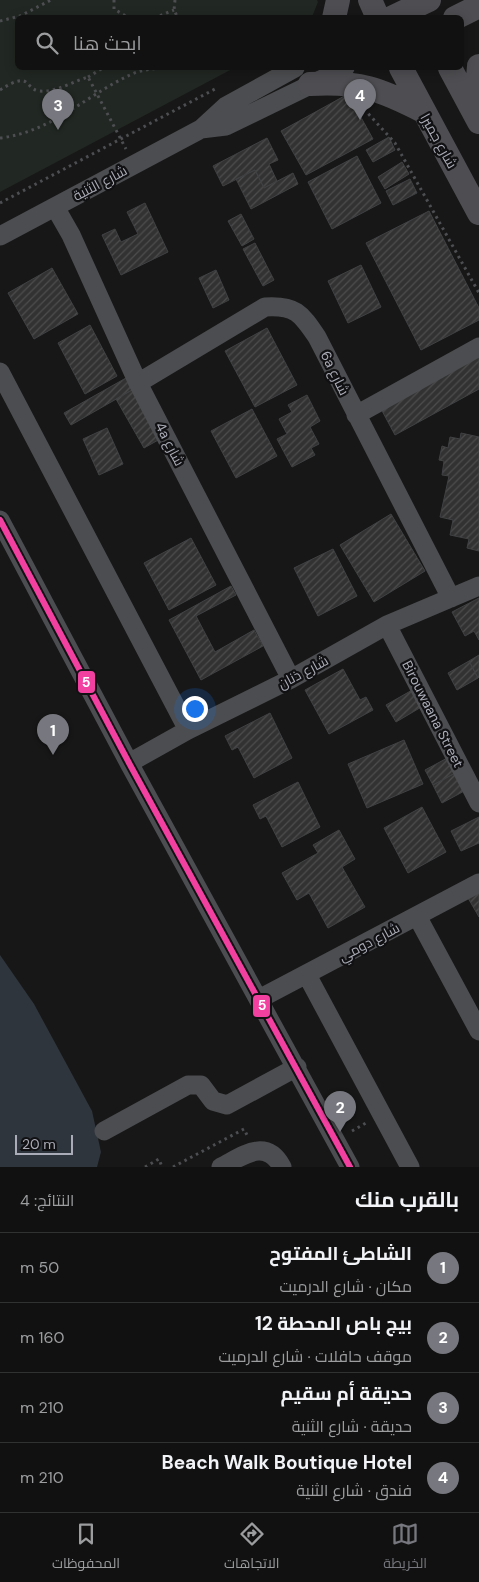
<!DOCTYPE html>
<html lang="ar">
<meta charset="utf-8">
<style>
body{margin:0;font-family:"DM Sans",Cairo,sans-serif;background:#1e1f1f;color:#f1f3f6;direction:rtl}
.scale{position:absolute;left:15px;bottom:12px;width:58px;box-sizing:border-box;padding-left:5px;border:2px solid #aaacb7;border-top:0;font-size:14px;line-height:18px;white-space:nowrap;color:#aaacb7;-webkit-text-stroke:4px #111113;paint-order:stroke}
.you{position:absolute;left:194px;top:708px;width:18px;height:18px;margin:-12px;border:4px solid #fff;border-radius:50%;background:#1a73e8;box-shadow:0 0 0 8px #1a73e833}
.badge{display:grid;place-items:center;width:32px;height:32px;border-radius:50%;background:#77787f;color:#fff;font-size:16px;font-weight:700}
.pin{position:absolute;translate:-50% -41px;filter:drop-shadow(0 1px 2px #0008)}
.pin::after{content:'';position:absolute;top:26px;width:18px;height:15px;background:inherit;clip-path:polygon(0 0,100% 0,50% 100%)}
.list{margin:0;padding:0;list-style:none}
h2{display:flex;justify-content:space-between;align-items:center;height:65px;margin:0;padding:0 20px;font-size:21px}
h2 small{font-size:16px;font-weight:400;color:#9c9d9f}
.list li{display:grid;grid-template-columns:32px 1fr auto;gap:15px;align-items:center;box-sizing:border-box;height:70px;padding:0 20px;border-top:1px solid #303131}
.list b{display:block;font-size:19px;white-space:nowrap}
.list p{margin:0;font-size:16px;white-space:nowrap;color:#9c9d9f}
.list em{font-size:16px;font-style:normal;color:#9c9d9f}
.icon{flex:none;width:28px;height:28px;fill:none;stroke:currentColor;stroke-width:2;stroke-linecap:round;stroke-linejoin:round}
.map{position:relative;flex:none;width:479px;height:1167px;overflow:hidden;direction:ltr}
.search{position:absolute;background:#111;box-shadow:0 2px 12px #0003;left:15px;right:15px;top:15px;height:55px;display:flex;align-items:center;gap:12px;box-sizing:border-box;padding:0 18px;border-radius:8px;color:#9c9d9f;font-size:19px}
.sheet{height:345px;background:#111}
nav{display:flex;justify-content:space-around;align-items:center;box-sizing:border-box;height:70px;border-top:1px solid #303131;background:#111;font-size:14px;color:#9c9d9f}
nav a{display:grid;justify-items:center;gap:2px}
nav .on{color:#77787f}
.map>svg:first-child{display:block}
.park{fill:#212722}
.water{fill:#2f353c}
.building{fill:url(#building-hatch);stroke:#404143}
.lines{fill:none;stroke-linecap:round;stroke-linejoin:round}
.path{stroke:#4d4e51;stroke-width:3;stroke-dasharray:2.5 4;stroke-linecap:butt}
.minor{stroke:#4c4d50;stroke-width:19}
.major{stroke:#4e4e52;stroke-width:24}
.bus-1-casing{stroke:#111113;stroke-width:10}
.bus-1{stroke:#f240a1;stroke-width:6}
.labels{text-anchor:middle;stroke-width:4.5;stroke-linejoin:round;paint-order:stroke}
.street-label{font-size:14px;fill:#aaacb7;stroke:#111113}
.line-badge{stroke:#111113;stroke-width:2}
.badge-label{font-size:14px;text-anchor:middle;font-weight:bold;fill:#fff}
</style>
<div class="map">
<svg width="479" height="1167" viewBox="0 0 479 1167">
<defs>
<pattern id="building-hatch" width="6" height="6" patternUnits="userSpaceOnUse" patternTransform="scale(1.25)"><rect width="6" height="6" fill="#323232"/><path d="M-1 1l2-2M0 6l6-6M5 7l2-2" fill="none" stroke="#4d4d4d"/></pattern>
</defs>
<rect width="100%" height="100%" fill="#171717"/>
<path class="park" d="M0,0H317L318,2L312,17L18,18V68H234L0,192Z"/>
<path class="water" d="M0,955L34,1004L92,1111L101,1152L97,1167H0Z"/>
<path class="building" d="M348,94L373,139L306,175L281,131Z
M389,137L395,150L373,162L366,150Z
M267,138L278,160L269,164L277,181L264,188L255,170L223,186L213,166Z
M357,156L381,203L332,229L308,182Z
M402,162L409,174L385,189L378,177Z
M255,170L264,188L293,173L298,184L251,209L236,179Z
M410,179L417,193L393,205L386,191Z
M145,203L168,252L121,275L102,235L115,229L121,242L138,234L127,212Z
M429,211L479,308V320L421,350L366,243Z
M241,214L254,239L242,246L228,221Z
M255,243L274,280L263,286L243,249Z
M361,265L381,307L348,323L328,281Z
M52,268L78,314L34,339L8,293Z
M216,270L229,300L213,308L199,278Z
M90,325L117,376L85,394L58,343Z
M267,328L297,385L255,407L225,351Z
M479,353V389L395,435L380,407Z
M126,378L132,390L71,425L64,413Z
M132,390L160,439L144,448L116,399Z
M307,395L320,421L310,427L319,444L311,448L315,455L292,467L277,439L287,434L279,419L292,412L288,405Z
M252,409L277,456L236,478L211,431Z
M107,428L123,464L99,475L83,439Z
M461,433L479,437V551L467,548L469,539L450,535L453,520L440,517L449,476L442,475L444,461L439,460L442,446L448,448L450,437L460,439Z
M391,514L425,571L374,602L340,545Z
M191,538L216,585L169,610L144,563Z
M333,549L357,596L318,616L294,568Z
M231,586L236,595L196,616L215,652L254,630L263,646L201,680L169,620Z
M479,598V640L474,631L465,636L452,612Z
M479,655V677L478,678L469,661Z
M469,661L478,678L457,690L448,673Z
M343,669L360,700L366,697L373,710L329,734L305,690Z
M414,689L423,706L396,722L386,705Z
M270,713L292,758L254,778L238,747L232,750L225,736Z
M404,740L423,784L367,808L348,764Z
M451,756L459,771L433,785L425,770Z
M459,771L468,789L442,803L433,785Z
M298,782L320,827L282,847L266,816L260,819L253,805Z
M422,807L446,852L408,873L384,828Z
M479,817V843L461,851L451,831Z
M339,830L355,859L342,867L365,907L328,928L309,893L297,900L282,873L318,853L313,845Z
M479,892V917L468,898Z"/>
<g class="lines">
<path class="path" d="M114,0V9L129,18
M175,0L174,10L178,18
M154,18L174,10
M0,21L20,16L51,0
M88,77L103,68
M0,90C36,67 21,94 46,91C59,90 75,81 88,77L126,149
M364,109L395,143L479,293
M0,138C52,132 86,95 132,74C140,70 149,70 158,68
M0,203L215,89
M352,1131L366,1123
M145,1167L159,1159L162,1167
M173,1167L244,1129L247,1135"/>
<path class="minor" d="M201,129L226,126L345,68
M55,207L71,235L138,383L291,679
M0,236L201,129L226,106L295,68
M0,372L188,730
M138,383L265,307C295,305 301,313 317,337L451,598
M356,415L479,347
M0,520L129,763L350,1167
M387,625L479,803
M129,763L188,730L291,679L387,625L479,586
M417,916L479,1031
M307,975L410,1167
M259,999L479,883
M104,1131L188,1085H201L213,1101L227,1105L297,1067
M221,1167C243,1156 266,1137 282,1167"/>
<path class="major" d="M370,0L378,18
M334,18L338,0
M391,18L429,0
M455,18L479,6
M401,68L479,213
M450,68L479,122
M310,84C359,81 380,89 423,111
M475,114L479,66"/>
<g class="bus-1-casing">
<path id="bus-1" d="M0,520L129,763L350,1167"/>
</g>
<use href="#bus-1" class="bus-1"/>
</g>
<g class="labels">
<g class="street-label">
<text transform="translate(439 141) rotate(61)" y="5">شارع جميرا</text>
<text transform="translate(100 183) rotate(-28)" y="5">شارع الثنية</text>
<text transform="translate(335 373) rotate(64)" y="5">6a شارع</text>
<text transform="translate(170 444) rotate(63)" y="5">4a شارع</text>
<text transform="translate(303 672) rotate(-28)" y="5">شارع ذنان</text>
<text transform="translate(433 714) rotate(63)" y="5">Birouwaana Street</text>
<text transform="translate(369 942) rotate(-28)" y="5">شارع دومي</text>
</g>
</g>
<g class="line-badge">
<rect x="77" y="670" width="19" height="24" rx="5" fill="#f240a1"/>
<rect x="252" y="994" width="19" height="24" rx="5" fill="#f240a1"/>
</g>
<g class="badge-label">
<text x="86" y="687">5</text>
<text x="262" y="1010">5</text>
</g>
</svg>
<div class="scale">20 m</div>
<div class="you"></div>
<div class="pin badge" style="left:53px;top:755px">1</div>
<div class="pin badge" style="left:340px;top:1132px">2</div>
<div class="pin badge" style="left:58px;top:130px">3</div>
<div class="pin badge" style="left:360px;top:120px">4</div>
<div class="search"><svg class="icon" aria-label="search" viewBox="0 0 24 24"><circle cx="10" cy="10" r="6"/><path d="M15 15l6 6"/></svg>ابحث هنا</div>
</div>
<section class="sheet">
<h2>بالقرب منك<small>النتائج: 4</small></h2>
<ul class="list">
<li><span class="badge">1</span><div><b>الشاطئ المفتوح</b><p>مكان · شارع الدرميت</p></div><em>50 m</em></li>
<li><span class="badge">2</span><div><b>بيج باص المحطة 12</b><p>موقف حافلات · شارع الدرميت</p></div><em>160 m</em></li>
<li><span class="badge">3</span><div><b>حديقة أم سقيم</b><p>حديقة · شارع الثنية</p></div><em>210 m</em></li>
<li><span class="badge">4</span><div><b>Beach Walk Boutique Hotel</b><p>فندق · شارع الثنية</p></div><em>210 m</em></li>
</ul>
</section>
<nav>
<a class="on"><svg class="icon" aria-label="map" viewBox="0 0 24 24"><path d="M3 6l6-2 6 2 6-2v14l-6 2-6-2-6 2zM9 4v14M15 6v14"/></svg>الخريطة</a>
<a><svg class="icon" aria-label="directions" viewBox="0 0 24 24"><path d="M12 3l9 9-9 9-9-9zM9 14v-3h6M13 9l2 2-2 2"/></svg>الاتجاهات</a>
<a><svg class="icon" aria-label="saved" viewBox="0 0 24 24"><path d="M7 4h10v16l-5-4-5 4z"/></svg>المحفوظات</a>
</nav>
